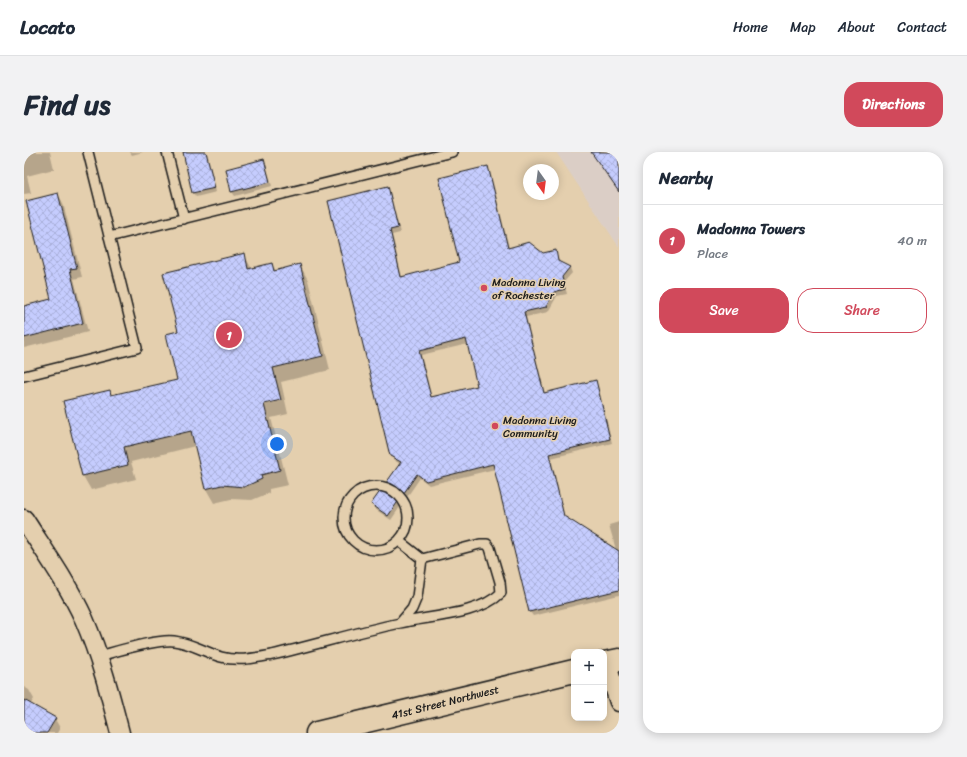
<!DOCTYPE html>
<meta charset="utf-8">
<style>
body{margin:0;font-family:Sriracha,sans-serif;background:#f2f2f3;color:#1f2937}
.controls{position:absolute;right:12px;bottom:12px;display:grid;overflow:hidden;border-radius:8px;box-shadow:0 2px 10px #0003}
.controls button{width:36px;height:36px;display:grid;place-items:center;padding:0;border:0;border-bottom:1px solid #e0e1e3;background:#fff;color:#1f2937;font:20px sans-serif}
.compass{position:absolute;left:499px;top:12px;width:36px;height:36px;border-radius:50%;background:#fff;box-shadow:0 2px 10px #0003;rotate:166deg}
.you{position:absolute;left:253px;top:292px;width:14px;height:14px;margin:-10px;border:3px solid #fff;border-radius:50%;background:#1a73e8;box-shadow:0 0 0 6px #1a73e833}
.badge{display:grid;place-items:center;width:26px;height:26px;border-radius:50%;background:#d1495b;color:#fff;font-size:13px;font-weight:700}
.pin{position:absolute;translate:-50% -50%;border:2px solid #fff;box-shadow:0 1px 4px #0006}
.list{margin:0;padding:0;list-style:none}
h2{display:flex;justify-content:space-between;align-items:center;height:52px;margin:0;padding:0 16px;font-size:17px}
h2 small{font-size:13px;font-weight:400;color:#747a83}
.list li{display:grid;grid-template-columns:26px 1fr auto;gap:12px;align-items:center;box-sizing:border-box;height:72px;padding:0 16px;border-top:1px solid #e0e1e3}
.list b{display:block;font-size:15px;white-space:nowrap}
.list p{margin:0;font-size:13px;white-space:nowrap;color:#747a83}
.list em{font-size:13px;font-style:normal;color:#747a83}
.actions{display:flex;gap:8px;padding:12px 16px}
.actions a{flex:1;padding:9px 0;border:1px solid #d1495b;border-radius:16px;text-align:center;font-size:14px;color:#d1495b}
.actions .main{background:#d1495b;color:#fff}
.map{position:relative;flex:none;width:595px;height:581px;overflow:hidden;border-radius:16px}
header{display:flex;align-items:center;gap:24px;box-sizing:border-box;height:56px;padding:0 20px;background:#fff;border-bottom:1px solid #e0e1e3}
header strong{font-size:19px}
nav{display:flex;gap:22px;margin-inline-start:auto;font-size:14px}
.intro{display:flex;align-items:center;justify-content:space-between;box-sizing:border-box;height:96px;padding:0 24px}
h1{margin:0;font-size:28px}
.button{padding:10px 18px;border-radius:16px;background:#d1495b;color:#fff;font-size:14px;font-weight:700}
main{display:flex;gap:24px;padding:0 24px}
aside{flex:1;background:#fff;border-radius:16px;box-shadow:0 2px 10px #0003}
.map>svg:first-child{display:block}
.built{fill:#dbcec6}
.shadow{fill:#0003;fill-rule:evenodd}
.building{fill:url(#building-cross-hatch);stroke:#1c1c1c;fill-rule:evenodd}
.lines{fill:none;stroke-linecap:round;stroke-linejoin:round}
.lane-casing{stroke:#1c1c1c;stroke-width:12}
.street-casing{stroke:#1c1c1c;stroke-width:21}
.secondary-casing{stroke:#1c1c1c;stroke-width:25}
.lane{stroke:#e4cfae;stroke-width:9}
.street{stroke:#e4cfae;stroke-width:18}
.secondary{stroke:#e4cfae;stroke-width:22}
.poi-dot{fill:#d1495b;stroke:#e4cfae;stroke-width:1.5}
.labels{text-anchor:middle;stroke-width:3;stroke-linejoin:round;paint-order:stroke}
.poi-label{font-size:11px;fill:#1c1c1c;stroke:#e4cfae;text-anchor:start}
.street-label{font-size:11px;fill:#1c1c1c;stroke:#e4cfae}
</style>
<header>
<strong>Locato</strong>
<nav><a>Home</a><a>Map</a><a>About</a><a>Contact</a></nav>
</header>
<div class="intro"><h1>Find us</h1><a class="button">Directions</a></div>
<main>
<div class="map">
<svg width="595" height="581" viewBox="0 0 595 581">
<defs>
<pattern id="building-cross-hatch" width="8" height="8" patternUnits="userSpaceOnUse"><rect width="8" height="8" fill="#c5ccfe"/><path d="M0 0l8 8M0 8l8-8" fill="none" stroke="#a9afd9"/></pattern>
</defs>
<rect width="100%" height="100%" fill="#e4cfae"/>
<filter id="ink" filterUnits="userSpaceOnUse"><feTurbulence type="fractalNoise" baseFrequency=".025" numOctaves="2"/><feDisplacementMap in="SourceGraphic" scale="8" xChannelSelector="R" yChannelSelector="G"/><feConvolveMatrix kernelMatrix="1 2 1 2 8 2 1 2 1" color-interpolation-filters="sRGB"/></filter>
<g filter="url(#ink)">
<path class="built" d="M532,0H595V95Z"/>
<path class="shadow" d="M0,0H26L30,17L3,24L7,41L0,42Z
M106,0H119L108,3Z
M160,0H183L192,40L172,45L169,41Z
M240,8L242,13L248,34L211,44L208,40L203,18Z
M463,15L466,19L485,96L519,102L531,99L536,111L546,116L548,121L540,130L543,142L533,144L524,160L502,165L521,242L571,229L574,234L588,291L527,306L541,366L592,398L585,373L595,370V443L509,464L506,460L471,317L405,333L396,326L367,368L351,357L349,352L376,312L370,308L367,303L363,35L366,40L376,81L368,83L378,125L436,111ZM444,192L455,235L408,246L397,203Z
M34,42L39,51L58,125L50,127L64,180L0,196V155L28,148Z
M220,103L228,117L248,112L252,119L276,113L284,128L306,218L257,230L264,262L247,266L264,333L245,337V341L228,348L207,347L190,351L182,337L171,294L107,310L112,327L67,338L59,324L85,239L88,244L154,228L155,180Z
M0,535L5,538L10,547L6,553L31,567L36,576L33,581H0Z"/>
<path class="building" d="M159,0H182L191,36L168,41Z
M567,0H595V40Z
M240,7L246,30L207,40L202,17Z
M464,14L484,96L505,90L519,101L532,98L534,109L546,115L538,125L541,137L530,140L522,155L500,160L520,241L572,228L586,287L525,302L540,364L595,399V438L505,460L469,312L402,329L393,322L364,364L347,352L377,310L366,304L304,49L364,34L374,76L366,78L377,125L435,110L415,26ZM442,187L453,234L407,245L395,199Z
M34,41L53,116L46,117L59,171L0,186V154L27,147L2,49Z
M221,101L224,117L248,111L250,119L276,112L299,204L249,216L257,248L240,252L256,318L237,323L238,327L220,335L198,333L181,337L167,279L100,295L104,313L58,324L39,249L86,238L87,243L153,228L142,182L154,179L139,121Z
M0,548L32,566L23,581H0Z"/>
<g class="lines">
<g class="lane-casing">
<path id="lane" d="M143,0L160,67
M85,85L428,0
M0,224L113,196L64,0
M320 366a32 32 0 1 1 64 0a32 32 0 1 1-64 0Z
M375,389L398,407
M377,470L388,457L393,445L398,407
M75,504C94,499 132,487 150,489C167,491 181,500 197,505C214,510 231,506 248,503C291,493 333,480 376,471C406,464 455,463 477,441L476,430L466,396L463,392H456L398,407"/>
</g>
<g class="street-casing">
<path id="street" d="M0,367C21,400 44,432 60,467C76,504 86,542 96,581
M582,511L595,550"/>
</g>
<g class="secondary-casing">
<path id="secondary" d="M580,511L595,508
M293,581L550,519"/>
</g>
<use href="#lane" class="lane"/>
<use href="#street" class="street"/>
<use href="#secondary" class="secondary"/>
</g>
</g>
<g class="poi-dot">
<circle cx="460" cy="136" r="4"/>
<circle cx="471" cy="274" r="4"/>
</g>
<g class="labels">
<g class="poi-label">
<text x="468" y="134">Madonna Living<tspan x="468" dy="13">of Rochester</tspan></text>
<text x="479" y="272">Madonna Living<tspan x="479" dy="13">Community</tspan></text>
</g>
<g class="street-label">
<text transform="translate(421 550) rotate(-14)" y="4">41st Street Northwest</text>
</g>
</g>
</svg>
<div class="controls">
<button>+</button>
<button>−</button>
</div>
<svg class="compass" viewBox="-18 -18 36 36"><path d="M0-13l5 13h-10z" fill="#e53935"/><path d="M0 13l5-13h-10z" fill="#747a83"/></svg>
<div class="you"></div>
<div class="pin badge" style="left:205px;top:183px">1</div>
</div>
<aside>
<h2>Nearby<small></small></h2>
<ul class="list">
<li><span class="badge">1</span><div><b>Madonna Towers</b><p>Place</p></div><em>40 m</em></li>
</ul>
<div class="actions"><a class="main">Save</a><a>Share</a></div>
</aside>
</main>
